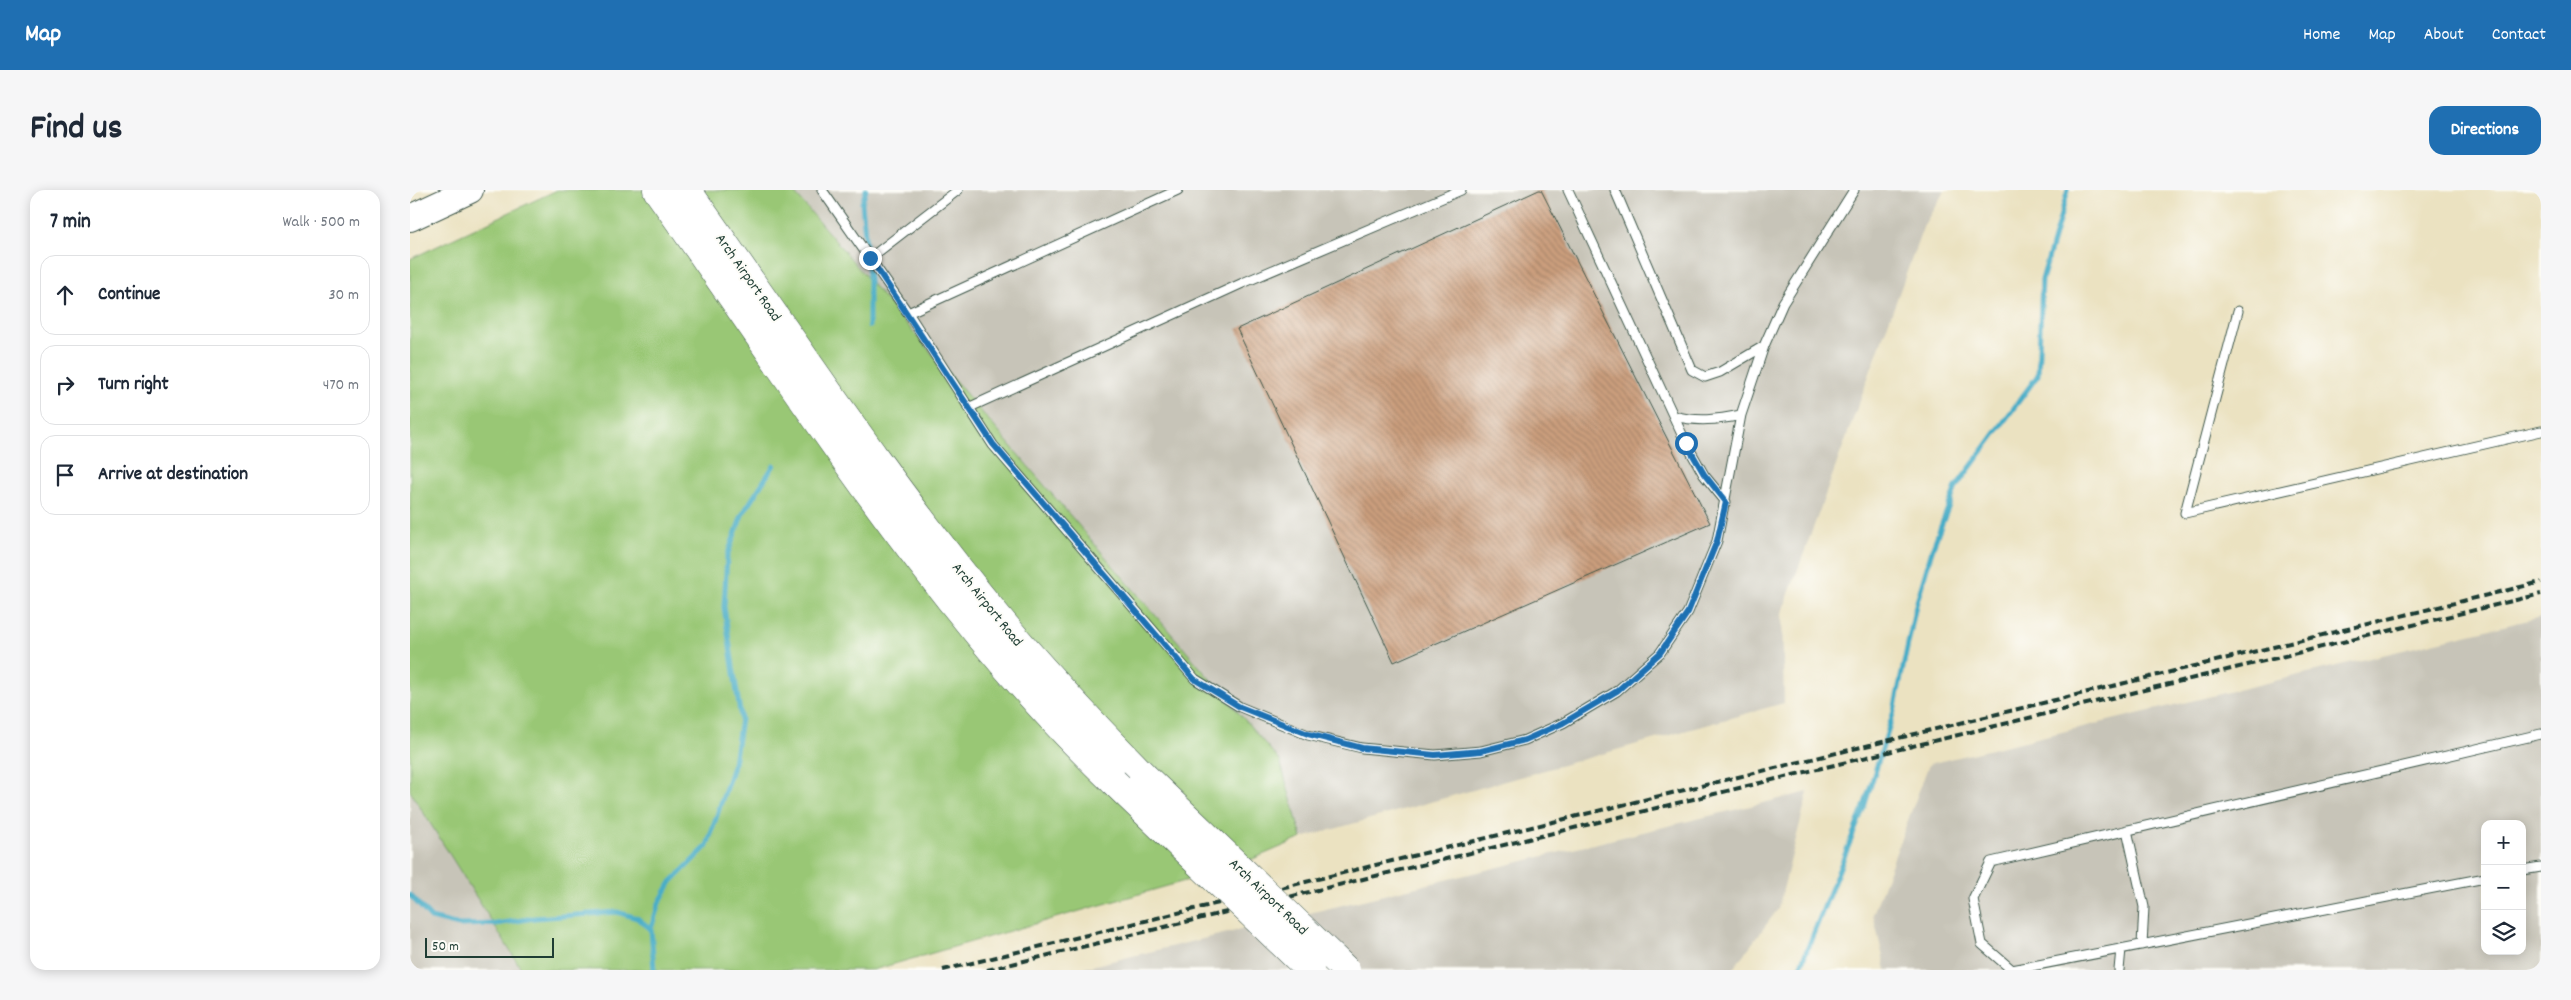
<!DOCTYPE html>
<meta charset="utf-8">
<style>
body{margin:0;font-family:Dekko,sans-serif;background:#f6f6f7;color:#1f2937}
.controls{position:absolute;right:15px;bottom:15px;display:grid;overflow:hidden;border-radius:10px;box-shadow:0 2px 12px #0003}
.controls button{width:45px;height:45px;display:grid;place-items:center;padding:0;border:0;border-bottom:1px solid #e0e1e3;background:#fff;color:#1f2937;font:25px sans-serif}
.scale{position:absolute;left:15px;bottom:12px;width:129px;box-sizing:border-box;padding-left:5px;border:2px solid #1f3d34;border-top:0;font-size:14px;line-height:18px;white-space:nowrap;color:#1f3d34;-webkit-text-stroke:4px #fdfcf7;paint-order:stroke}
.stop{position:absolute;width:15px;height:15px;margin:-11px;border:4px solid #1f6fb2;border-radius:50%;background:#fff}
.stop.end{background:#1f6fb2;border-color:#fff;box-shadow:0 1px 5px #0008}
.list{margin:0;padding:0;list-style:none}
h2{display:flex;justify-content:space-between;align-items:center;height:65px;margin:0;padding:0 20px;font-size:21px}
h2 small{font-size:16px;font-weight:400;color:#747a83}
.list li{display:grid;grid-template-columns:32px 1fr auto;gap:15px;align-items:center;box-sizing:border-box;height:80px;margin:0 10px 10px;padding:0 10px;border:1px solid #e0e1e3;border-radius:15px}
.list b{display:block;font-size:19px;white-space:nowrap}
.list em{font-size:16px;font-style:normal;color:#747a83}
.icon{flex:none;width:28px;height:28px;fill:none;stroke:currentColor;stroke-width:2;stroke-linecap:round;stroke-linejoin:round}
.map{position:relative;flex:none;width:2131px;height:780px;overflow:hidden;border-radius:15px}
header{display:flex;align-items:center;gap:30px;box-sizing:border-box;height:70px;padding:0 25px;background:#1f6fb2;color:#fff}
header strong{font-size:24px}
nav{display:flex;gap:28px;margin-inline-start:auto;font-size:18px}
.intro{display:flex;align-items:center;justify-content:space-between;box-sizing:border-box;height:120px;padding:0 30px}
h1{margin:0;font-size:35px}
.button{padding:12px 22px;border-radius:15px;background:#1f6fb2;color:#fff;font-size:18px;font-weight:700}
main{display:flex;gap:30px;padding:0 30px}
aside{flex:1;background:#fff;border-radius:15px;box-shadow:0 2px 12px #0003}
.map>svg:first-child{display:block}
.industrial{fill:#c7c4b8;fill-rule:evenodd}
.grass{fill:#99c775;stroke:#5c8254}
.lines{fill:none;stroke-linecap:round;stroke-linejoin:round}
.stream{stroke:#48adc7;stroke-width:5}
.building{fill:url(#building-back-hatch)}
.lane-casing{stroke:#3e5649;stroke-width:11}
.secondary-casing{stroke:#3e5649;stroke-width:28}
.primary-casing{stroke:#3e5649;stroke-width:29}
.lane{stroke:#fff;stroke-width:9}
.secondary{stroke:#fff;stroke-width:26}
.primary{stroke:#fff;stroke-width:28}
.rail{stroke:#1f3d34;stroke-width:4;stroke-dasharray:8 4;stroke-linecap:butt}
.primary-bridge-casing{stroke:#3e5649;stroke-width:29;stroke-linecap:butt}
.primary-bridge{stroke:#fff;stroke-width:28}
.route{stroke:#1f6fb2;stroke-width:6}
.labels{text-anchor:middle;stroke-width:4;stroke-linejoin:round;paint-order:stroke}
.street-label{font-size:15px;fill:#1f3d34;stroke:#fdfcf7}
</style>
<header>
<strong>Map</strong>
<nav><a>Home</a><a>Map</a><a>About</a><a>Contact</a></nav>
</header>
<div class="intro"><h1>Find us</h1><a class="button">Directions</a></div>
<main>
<aside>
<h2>7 min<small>Walk · 500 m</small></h2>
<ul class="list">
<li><svg class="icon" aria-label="ahead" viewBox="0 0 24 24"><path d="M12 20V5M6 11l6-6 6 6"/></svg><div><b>Continue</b></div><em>30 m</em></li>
<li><svg class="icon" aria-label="right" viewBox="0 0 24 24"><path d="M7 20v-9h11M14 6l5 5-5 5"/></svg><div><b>Turn right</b></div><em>470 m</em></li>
<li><svg class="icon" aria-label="arrive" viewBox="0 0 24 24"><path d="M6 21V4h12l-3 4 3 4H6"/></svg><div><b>Arrive at destination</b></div></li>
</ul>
</aside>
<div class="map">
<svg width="2131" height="780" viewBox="0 0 2131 780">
<defs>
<pattern id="building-back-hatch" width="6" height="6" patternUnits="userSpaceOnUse" patternTransform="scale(1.25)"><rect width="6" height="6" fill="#cb9e7d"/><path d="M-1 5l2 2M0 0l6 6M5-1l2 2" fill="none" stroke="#a48267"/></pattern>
</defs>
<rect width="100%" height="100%" fill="#fdfcf7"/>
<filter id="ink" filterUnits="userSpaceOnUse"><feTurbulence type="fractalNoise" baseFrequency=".02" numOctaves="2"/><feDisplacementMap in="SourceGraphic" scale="10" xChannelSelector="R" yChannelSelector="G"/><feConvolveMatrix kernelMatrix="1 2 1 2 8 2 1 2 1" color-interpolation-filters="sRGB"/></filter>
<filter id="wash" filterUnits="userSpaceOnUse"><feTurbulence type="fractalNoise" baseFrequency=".0096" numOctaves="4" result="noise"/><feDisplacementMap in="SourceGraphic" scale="20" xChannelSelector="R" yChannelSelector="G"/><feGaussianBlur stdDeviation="1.12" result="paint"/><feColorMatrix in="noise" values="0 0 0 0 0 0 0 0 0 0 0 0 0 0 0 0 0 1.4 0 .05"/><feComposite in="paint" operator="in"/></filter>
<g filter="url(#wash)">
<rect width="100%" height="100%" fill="#ebe2c1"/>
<path class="industrial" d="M382,0H1535L1514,35L1372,423L1374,513L892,648L870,571Z
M2131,427V780H1476L1463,724L1519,574ZM2075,634H2112V761H2075Z
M0,601L112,780H0Z
M1398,602L1368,719L1322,780H665Z"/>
<path class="grass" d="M147,0H382L870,571L892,648L824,677L463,780H112L0,601V69Z"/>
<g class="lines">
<path class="stream" d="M456,0L452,13L459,89V136
M0,705L21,728L49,735L86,734L125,728L207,722L227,728L241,739
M244,780L241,739L249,713L261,692L297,656L324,573L331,529L314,417L317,366L332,325L364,275
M1389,780L1454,617L1484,521L1506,415L1523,357L1546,297L1628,185L1632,90L1658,0"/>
</g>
<g id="blocks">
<path class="building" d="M1129,0H1131L1300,333L984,472L827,139Z"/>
</g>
</g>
<g filter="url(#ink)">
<use href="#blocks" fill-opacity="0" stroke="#3e5649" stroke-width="1"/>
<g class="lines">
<g class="lane-casing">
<path id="lane" d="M412,0L498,123L583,255L785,489L830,517L898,545L952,558L1025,565L1071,561L1115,550L1153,533L1207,501L1250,463L1278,422L1307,351L1331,225L1354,156L1373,113L1444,0
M1158,0L1276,253L1294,285L1316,312
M1205,0L1282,180L1295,187L1310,182L1354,156
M460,68L548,0
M1828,121L1775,323L2131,241
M498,123L768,0
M558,218L835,92L1051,0
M1264,226C1287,232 1307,230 1331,225
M1717,640L1734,717L1732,755
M2112,680L2131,677
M1602,780L1572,754L1563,709L1581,672L2131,544
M1602,780L2075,688
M1709,780L1711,759"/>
</g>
<g class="secondary-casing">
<path id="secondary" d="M0,28L60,0"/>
</g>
<g class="primary-casing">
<path id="primary" d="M247,0C391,202 524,419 704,592
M277,0C379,144 476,292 588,427C634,483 683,534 733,585"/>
</g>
<use href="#lane" class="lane"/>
<use href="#secondary" class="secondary"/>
<use href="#primary" class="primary"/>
<path class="rail" d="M533,780L2131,392
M577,780L2131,404"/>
<g class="primary-bridge-casing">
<path id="primary-bridge" d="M733,585L936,780
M704,592L900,780"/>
</g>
<use href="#primary-bridge" class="primary-bridge"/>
</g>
</g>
<g class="lines" filter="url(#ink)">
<path class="route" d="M460,68L583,254L784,489L830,517L898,544L952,558L1025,565L1071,561L1115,550L1153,533L1207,501L1250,463L1278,422L1307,351L1316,312L1294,284L1276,253"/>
</g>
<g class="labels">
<g class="street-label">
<text transform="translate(339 87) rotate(55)" y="5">Arch Airport Road</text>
<text transform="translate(578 414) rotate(51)" y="5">Arch Airport Road</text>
<text transform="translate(859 706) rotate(44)" y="5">Arch Airport Road</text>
</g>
</g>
</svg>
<div class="controls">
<button>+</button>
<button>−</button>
<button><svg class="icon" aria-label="layers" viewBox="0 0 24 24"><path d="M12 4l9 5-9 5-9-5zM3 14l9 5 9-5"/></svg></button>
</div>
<div class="scale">50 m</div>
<div class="stop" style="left:1276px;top:253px"></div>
<div class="stop end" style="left:460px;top:68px"></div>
</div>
</main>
